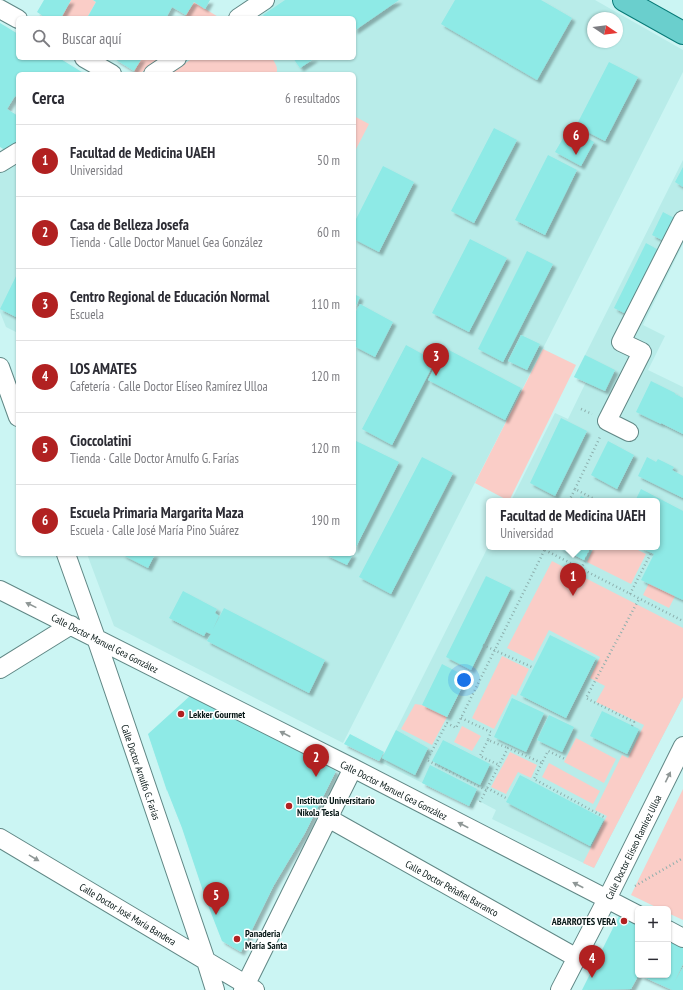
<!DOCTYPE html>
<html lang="es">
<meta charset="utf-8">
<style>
body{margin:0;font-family:"PT Sans Narrow",sans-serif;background:#f7f7f7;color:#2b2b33}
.controls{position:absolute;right:12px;bottom:12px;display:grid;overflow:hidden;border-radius:6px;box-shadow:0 1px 3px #0004}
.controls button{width:36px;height:36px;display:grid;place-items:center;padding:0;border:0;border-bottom:1px solid #e1e1e2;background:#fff;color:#2b2b33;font:20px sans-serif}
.compass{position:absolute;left:587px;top:12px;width:36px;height:36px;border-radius:50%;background:#fff;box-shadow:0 1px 3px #0004;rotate:103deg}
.you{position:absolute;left:464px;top:680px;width:14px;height:14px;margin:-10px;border:3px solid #fff;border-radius:50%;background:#1a73e8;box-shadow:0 0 0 6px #1a73e833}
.badge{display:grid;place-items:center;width:26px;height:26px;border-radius:50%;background:#b12121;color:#fff;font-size:13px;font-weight:700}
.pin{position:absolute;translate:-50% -33px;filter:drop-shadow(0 1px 2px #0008)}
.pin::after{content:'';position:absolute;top:21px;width:14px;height:12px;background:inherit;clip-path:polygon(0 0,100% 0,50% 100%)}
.popup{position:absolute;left:486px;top:498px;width:174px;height:52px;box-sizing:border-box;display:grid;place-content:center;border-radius:6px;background:#fff;filter:drop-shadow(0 1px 3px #0005);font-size:13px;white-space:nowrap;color:#7c7c81}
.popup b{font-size:15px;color:#2b2b33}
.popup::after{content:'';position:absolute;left:50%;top:100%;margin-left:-8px;border:8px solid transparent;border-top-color:#fff}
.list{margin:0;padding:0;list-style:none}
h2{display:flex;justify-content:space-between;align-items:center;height:52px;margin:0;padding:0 16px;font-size:17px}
h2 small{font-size:13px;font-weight:400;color:#7c7c81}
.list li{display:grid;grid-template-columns:26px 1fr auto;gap:12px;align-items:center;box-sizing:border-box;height:72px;padding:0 16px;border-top:1px solid #e1e1e2}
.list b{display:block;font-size:15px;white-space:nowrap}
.list p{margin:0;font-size:13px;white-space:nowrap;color:#7c7c81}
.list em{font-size:13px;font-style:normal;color:#7c7c81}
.icon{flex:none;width:22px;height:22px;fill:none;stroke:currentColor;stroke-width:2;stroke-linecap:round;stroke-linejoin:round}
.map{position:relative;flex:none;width:683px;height:990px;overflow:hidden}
.search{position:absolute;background:#fff;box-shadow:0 1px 3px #0004;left:16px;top:16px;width:340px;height:44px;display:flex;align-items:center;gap:10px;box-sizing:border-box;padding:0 14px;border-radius:6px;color:#7c7c81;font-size:15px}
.panel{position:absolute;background:#fff;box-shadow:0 1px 3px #0004;left:16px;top:72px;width:340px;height:484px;border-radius:6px}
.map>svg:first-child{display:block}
.built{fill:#b8ece9;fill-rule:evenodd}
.green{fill:#facdc7}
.building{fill:#8eeae6;filter:url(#shadow)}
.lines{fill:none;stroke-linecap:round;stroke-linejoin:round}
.minor-casing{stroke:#608785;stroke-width:20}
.major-casing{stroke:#077a77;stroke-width:24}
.path{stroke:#8dafad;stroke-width:2.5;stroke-dasharray:1 3;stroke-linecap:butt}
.minor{stroke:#fff;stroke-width:18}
.major{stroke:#6acfcd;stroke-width:22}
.oneway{fill:#8f9796}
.poi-dot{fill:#b12121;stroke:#fff;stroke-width:1.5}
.labels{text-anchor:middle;stroke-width:3;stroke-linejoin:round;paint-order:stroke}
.street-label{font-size:10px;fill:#071716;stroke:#fff}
.poi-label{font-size:10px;font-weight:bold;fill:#071716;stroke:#fff;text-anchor:start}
</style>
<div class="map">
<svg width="683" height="990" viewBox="0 0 683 990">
<defs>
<filter id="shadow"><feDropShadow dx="3.5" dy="3.5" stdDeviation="1" flood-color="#0004"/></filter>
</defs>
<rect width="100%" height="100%" fill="#cbf5f3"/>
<path class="built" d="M272,0H595L683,50V72L343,743L114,626L87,554H354V74H162L186,58H354V18H245ZM593,18H617V42H593Z
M683,160V244L643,325L665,336L648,370L683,387V697L594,868L492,819L496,810L477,800L473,808L380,762L489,545V547H657V501H511L555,413L568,419L586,382L574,377Z
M18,164V333L6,327L0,312V173Z"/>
<path class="green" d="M71,0H93L96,2L87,18H61Z
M194,2L220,18H184Z
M142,58H163L139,74L134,71Z
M193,58H272C275,63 279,68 276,74H169Z
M354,116L369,124L354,153Z
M543,349L576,365L509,501L475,483Z
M594,547H632L646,554L631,584L587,562Z
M552,561L683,628V697L594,868L583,863L607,816L595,810L622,755L628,758L644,725L596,702L605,686L590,678L600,657L549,630L533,661L507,648Z
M649,583L675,596L669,608L643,595Z
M502,656L529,669L516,696L512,694L494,729L472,718Z
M415,704L422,705L447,717L432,745L401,729Z
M462,726L481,736L472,751L454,742Z
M576,738L616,759L604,783L564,762Z
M510,752L537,765L531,778L518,772L506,794L491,787Z
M549,763L600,791L593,804L542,777Z
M683,789V920L668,913V909H660L631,895Z"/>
<path class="building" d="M44,0H71L61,18H46L37,12Z
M93,0H210L205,9L194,2L186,15L172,7L166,18H87L96,2Z
M285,0H399L354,31V18H265L263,15Z
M455,0H541L572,18L537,80L441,24Z
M0,23L18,34V58H59L85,74H18V97L15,96L7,109L18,116V145L7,151L0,147Z
M113,58H142L134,71Z
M293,58H315L300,68Z
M609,62L638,77L605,141L576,126Z
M494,128L517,140L474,223L451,211Z
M569,128L594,142L581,166L555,152Z
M548,155L577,170L545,235L515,220Z
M383,166L414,182L379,252L354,239V223Z
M683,167V187L675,182Z
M663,212L676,219L664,241L652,235Z
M470,239L507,258L469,332L432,313Z
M646,243L662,252L630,316L614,308Z
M527,251L553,264L503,362L478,349Z
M18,272V318L0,309Z
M354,294L360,297L354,310Z
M360,304L393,322L375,357L354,346V315Z
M521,335L540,344L527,370L508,361Z
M406,345L435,361L392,445L362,429Z
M445,348L521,388L505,420L428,380Z
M585,355L615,370L605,391L574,377Z
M651,381L675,393V394L683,398V434L661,423V424L636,412Z
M561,418L587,431L555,496L530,483Z
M354,440L399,462L354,551Z
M608,441L634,455L617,489L591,475Z
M422,457L453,473L391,594L359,577Z
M647,457L656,462L658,459L674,467L672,470L683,476V498L638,476Z
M641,489L683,511V600L641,580L654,554L639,547H657V501H635Z
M581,496L591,501H578Z
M558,547H591L584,560Z
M121,554H155L148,568Z
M324,554H353L347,565Z
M486,576L511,588L471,670L446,657Z
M183,591L217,609L215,613L219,616L213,629L224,608L325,660L309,693L207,641L211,634L206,632L204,636L169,618Z
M550,635L596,658L566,718L520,695Z
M442,664L467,677L447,717L422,705Z
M191,695L336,771L305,833L274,885L241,952L222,941L206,900L182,828L167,790V791L148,734Z
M512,698L544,713L526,752L494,737Z
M602,711L639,729L627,754L590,736Z
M549,715L574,727L562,752L537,740Z
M396,730L428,748L415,775L382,758Z
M350,734L384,752L379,761L344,744Z
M443,740L490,764L480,785L432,761Z
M430,765L477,789L469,806L422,783Z
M520,775L604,819L590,846L506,802Z
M620,914L638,923V976L631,989L582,990Z
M668,938L683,946V964L675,981L683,967V990H672L639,975H668Z"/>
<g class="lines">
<g class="minor-casing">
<path id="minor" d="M0,9L18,19
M238,18L265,0
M84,58L112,74
M153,74L177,58
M0,163L18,152
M0,367L18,417
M629,432L607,421L642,352L621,342L683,220
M66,554L96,638L206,961L215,990
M0,590L353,768L638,915
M0,669L71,625
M328,818L577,958
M0,838L255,990
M668,930L683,938
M243,990L353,768
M560,990L607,899L683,746"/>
</g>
<g class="major-casing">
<path id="major" d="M624,0L683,33"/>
</g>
<path class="path" d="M581,409L592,414
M575,489L600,437
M569,501L575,489L598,501
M545,550L683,621
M581,569L592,547
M630,594L651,553
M483,645L534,668
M461,718L491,732L488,740L508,748
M632,726L634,722L586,698L639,599
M488,740L480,756L499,765
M542,763L534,779L604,817
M487,788L508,799
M486,790L427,760L447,723L456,728L546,547
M480,802L508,748L542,763L548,751L565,759
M635,886L683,858"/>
<use href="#minor" class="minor"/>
<use href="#major" class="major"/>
</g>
<defs><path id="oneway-solid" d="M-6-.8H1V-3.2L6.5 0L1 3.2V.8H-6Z"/></defs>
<g class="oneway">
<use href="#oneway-solid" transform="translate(31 605) rotate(-154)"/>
<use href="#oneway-solid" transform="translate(285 734) rotate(-153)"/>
<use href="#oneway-solid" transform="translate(668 777) rotate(-64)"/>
<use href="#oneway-solid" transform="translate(463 825) rotate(-153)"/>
<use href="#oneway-solid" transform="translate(34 858) rotate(31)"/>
<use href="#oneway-solid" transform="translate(578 885) rotate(-153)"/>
</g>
<g class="poi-dot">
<circle cx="181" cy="714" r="4"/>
<circle cx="289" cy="806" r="4"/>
<circle cx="624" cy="921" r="4"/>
<circle cx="237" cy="939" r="4"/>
</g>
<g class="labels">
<g class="street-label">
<text transform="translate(105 643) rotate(27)" y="4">Calle Doctor Manuel Gea González</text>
<text transform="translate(141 772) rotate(71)" y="4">Calle Doctor Arnulfo G. Farías</text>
<text transform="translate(394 790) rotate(27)" y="4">Calle Doctor Manuel Gea González</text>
<text transform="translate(633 847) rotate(-64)" y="4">Calle Doctor Elíseo Ramírez Ulloa</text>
<text transform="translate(452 888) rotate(29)" y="4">Calle Doctor Peñafiel Barranco</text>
<text transform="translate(128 914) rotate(31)" y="4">Calle Doctor José María Bandera</text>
</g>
<g class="poi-label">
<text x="189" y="718">Lekker Gourmet</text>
<text x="297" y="804">Instituto Universitario<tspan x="297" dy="12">Nikola Tesla</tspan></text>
<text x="616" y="925" text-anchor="end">ABARROTES VERA</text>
<text x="245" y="937">Panaderia<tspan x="245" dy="12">María Santa</tspan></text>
</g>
</g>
</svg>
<div class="controls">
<button>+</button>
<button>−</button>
</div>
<svg class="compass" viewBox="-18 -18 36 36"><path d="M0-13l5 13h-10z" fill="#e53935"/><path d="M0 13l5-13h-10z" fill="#7c7c81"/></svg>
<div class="you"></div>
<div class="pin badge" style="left:573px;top:596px">1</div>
<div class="popup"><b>Facultad de Medicina UAEH</b>Universidad</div>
<div class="pin badge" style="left:316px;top:777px">2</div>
<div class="pin badge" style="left:436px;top:376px">3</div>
<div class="pin badge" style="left:592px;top:978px">4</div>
<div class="pin badge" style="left:216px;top:915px">5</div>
<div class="pin badge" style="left:576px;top:155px">6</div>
<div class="search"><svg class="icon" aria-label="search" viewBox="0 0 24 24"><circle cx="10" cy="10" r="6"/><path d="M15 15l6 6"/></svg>Buscar aquí</div>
<section class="panel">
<h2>Cerca<small>6 resultados</small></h2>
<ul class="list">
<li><span class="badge">1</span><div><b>Facultad de Medicina UAEH</b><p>Universidad</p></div><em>50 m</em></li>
<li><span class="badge">2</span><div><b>Casa de Belleza Josefa</b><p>Tienda · Calle Doctor Manuel Gea González</p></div><em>60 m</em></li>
<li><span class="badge">3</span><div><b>Centro Regional de Educación Normal</b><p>Escuela</p></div><em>110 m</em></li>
<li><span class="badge">4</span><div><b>LOS AMATES</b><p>Cafetería · Calle Doctor Elíseo Ramírez Ulloa</p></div><em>120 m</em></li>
<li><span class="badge">5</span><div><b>Cioccolatini</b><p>Tienda · Calle Doctor Arnulfo G. Farías</p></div><em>120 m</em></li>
<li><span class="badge">6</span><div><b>Escuela Primaria Margarita Maza</b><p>Escuela · Calle José María Pino Suárez</p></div><em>190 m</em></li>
</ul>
</section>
</div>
